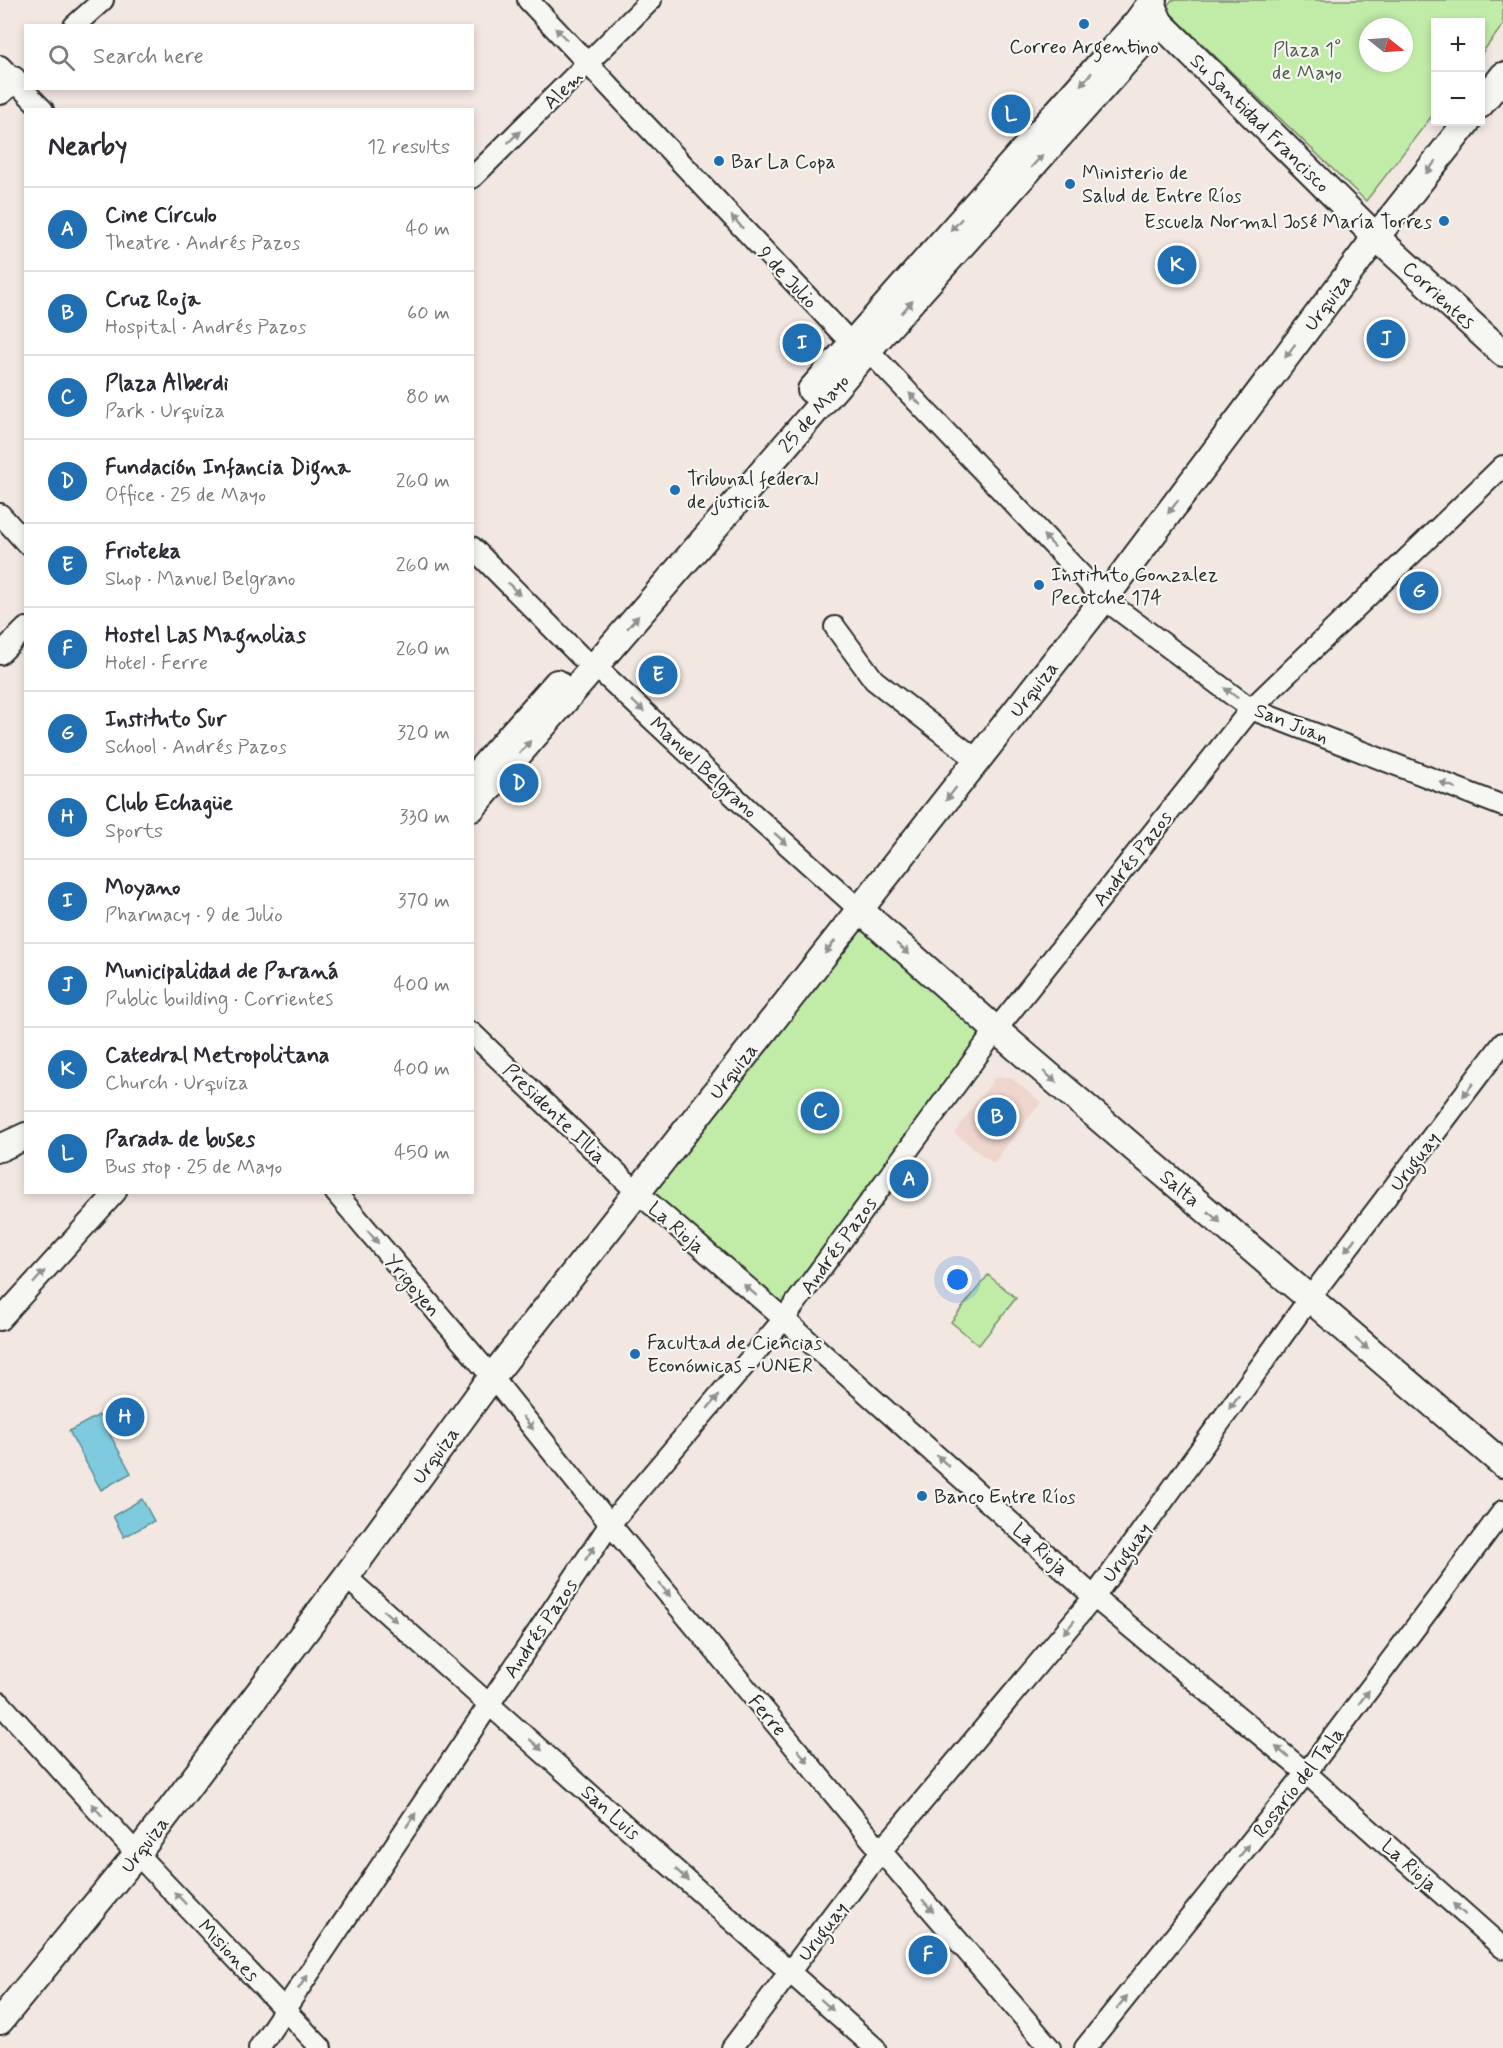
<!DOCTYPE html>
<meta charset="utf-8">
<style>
body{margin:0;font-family:Mynerve,sans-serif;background:#f7f7f7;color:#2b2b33}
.controls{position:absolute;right:18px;top:18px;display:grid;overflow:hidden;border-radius:0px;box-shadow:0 3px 9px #0003}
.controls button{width:54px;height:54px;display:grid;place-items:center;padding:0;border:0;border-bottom:2px solid #e1e1e2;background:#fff;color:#2b2b33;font:30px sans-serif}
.compass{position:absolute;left:1359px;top:18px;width:54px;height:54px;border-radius:50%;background:#fff;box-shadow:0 3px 9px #0003;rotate:107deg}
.you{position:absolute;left:958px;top:1280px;width:21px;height:21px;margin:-15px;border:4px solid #fff;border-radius:50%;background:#1a73e8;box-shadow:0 0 0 9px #1a73e833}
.badge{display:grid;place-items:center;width:39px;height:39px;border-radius:50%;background:#1f6fb2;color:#fff;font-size:20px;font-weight:700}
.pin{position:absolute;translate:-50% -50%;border:3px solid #fff;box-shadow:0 2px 6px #0006}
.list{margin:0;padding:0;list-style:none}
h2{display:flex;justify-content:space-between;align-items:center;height:78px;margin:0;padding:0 24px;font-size:26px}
h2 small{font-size:20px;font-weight:400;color:#7c7c81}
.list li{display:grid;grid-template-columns:39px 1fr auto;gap:18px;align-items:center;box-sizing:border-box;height:84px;padding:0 24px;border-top:2px solid #e1e1e2}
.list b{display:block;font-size:22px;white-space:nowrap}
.list p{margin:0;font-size:20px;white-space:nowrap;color:#7c7c81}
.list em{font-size:20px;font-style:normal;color:#7c7c81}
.icon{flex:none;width:33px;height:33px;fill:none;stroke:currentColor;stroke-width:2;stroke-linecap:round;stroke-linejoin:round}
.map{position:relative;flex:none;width:1503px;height:2048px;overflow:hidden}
.search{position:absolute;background:#fff;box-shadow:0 3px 9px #0003;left:24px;top:24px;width:450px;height:66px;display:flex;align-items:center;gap:15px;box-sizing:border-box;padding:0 21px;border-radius:0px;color:#7c7c81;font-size:22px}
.panel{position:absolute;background:#fff;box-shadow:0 3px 9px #0003;left:24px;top:108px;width:450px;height:1086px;border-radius:0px}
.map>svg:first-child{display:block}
.built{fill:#eed5cd}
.green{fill:#c1eca8;stroke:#768c6a;stroke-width:1.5;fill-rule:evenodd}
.water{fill:#7ecbdd;stroke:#5d8b96;stroke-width:1.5}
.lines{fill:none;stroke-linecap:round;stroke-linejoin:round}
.minor-casing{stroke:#2b2b2b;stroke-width:24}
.tertiary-casing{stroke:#2b2b2b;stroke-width:30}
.minor{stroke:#f6f6f2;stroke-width:20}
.tertiary{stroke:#f6f6f2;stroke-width:26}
.oneway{fill:#90908e}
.poi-dot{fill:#1f6fb2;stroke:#f6f6f2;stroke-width:2}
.labels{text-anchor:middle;stroke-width:4.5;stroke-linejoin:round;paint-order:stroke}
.poi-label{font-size:20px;fill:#2b2b2b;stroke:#f6f6f2;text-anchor:start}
.park-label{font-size:20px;fill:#505b4a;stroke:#f6f6f2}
.street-label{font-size:20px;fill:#2b2b2b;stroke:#f6f6f2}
</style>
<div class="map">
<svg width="1503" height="2048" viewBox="0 0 1503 2048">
<rect width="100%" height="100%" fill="#f2e7e1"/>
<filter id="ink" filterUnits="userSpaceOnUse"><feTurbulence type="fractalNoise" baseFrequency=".0167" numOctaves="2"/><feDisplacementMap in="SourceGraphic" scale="12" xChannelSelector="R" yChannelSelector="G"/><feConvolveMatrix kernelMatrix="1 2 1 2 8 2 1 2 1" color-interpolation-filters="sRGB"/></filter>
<g filter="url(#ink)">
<path class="built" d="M1010,1077L1041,1102L993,1163L954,1133L995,1078Z"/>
<path class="green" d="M1172,0H1503V25L1481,54L1480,22H1436L1435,112L1366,201L1165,8ZM1368,27H1404V63H1368Z
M857,926L983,1030L783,1305L654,1193Z
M988,1275L1016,1298L979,1345L951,1322Z"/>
<path class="water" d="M99,1415L131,1473L101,1490L69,1431Z
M142,1499L154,1521L124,1537L113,1516Z"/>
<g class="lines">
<g class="minor-casing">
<path id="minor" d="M528,0L851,343L868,350L1104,599L1251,709L1503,806
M74,26L103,0
M0,66L43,110
M472,178L651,0
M0,514L26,543
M472,547L580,656L595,666L751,812L860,910
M835,627L874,680L977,760
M0,654L26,628
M472,1033L638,1193L784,1319L1094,1597L1306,1773L1503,1948
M335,1192L492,1377L610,1524L881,1851L1050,2048
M0,1320L116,1192
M346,1577L875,2048
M0,1703L137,1854L321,2048
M259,2048L610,1524L784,1319L996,1030L1251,709L1503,466
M732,2048L881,1851L1094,1597L1309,1299L1503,1043
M1085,2048L1306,1773L1503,1511"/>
</g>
<g class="tertiary-casing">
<g id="tertiary">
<path id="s1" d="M1153,8L1160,23L1376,237L1503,353"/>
<path d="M0,91L13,80"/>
<path d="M1480,105L1503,76"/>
<path d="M811,390L1137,22L1153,0"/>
<path d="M472,779L557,683"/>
<path id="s2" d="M472,808L868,350L1160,23"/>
<path id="s3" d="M860,910L996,1030L1503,1464"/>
<path d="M0,1148L26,1136"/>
<path id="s4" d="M0,2021L137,1854L346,1577L492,1377L1104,599L1376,237L1467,122"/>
</g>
</g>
<use href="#minor" class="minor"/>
<use href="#tertiary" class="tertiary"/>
</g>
<defs><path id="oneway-solid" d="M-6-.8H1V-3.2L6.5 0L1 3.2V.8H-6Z" transform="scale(1.5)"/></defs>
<g class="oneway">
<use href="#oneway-solid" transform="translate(561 34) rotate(-134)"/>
<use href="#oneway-solid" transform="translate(1086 79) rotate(132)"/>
<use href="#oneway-solid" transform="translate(514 137) rotate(-44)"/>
<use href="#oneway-solid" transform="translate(1037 161) rotate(-48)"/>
<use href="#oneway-solid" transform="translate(1431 167) rotate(128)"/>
<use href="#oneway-solid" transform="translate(737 222) rotate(-133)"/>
<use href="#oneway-solid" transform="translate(956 225) rotate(132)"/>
<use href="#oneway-solid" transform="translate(907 307) rotate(-48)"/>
<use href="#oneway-solid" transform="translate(1290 351) rotate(127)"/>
<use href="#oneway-solid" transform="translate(915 399) rotate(-134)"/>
<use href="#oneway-solid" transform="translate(1173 507) rotate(127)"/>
<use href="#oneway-solid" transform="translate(1049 541) rotate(-134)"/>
<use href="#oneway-solid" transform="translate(514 589) rotate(45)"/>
<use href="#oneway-solid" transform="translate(633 622) rotate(-49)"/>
<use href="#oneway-solid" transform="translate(1231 693) rotate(-143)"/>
<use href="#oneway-solid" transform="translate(638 706) rotate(43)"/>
<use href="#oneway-solid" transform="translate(525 747) rotate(-49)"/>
<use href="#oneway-solid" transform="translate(1448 785) rotate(-159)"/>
<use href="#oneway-solid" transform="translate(951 794) rotate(128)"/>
<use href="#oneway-solid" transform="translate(781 839) rotate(42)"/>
<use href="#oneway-solid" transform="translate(830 947) rotate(128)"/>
<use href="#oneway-solid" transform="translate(903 949) rotate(41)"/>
<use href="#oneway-solid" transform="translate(1050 1077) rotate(41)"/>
<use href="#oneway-solid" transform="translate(1468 1090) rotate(127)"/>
<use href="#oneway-solid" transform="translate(1214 1217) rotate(41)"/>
<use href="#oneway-solid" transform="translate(373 1237) rotate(50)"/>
<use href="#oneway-solid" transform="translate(1350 1245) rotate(127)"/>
<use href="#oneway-solid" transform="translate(39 1277) rotate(-48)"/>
<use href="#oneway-solid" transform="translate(750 1290) rotate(-139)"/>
<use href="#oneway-solid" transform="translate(1362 1344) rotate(40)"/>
<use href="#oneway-solid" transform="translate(713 1402) rotate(-50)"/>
<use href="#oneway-solid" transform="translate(1234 1402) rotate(126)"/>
<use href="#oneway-solid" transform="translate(528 1423) rotate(51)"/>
<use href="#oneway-solid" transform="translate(943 1461) rotate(-138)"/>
<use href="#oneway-solid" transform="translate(590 1553) rotate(-56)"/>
<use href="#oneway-solid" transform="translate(665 1590) rotate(50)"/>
<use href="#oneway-solid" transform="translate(390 1616) rotate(41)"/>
<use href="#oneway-solid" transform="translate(1069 1627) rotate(130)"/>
<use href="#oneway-solid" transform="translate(1364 1697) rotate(-53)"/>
<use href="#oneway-solid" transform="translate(536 1745) rotate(42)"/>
<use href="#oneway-solid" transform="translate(1282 1752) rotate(-140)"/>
<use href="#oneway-solid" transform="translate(803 1756) rotate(50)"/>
<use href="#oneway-solid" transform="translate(97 1810) rotate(-132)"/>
<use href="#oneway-solid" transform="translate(411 1820) rotate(-56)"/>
<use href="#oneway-solid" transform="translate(1244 1851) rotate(-51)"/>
<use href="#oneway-solid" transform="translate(682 1875) rotate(42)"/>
<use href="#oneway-solid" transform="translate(180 1898) rotate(-134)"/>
<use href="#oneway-solid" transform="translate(928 1906) rotate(49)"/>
<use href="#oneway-solid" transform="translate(1459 1909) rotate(-138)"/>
<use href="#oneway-solid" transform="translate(303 1982) rotate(-56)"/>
<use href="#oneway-solid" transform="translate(1122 2002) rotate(-51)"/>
<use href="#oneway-solid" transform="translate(827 2005) rotate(42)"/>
</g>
</g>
<g class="poi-dot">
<circle cx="1084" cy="24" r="6"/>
<circle cx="719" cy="161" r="6"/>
<circle cx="1070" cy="184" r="6"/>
<circle cx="1444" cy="221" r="6"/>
<circle cx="675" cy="490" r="6"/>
<circle cx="1039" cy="585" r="6"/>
<circle cx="635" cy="1354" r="6"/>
<circle cx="922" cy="1496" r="6"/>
</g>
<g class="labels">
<g class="poi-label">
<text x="1084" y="53" text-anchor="middle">Correo Argentino</text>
<text x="731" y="168">Bar La Copa</text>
<text x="1082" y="179">Ministerio de<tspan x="1082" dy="23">Salud de Entre Ríos</tspan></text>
<text x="1432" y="228" text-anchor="end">Escuela Normal José María Torres</text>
<text x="687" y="485">Tribunal federal<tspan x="687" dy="23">de justicia</tspan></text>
<text x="1051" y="581">Instituto Gonzalez<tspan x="1051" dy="23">Pecotche 174</tspan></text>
<text x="647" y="1349">Facultad de Ciencias<tspan x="647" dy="23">Económicas - UNER</tspan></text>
<text x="934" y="1503">Banco Entre Ríos</text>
</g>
<g class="park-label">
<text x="1307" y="56">Plaza 1°<tspan x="1307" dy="23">de Mayo</tspan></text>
</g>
<g class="street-label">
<text transform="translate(563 89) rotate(-44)" y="7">Alem</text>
<text dy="7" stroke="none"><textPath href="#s1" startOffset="158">Su Santidad Francisco</textPath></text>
<text transform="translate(788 277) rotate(47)" y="7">9 de Julio</text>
<text dy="7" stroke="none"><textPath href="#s1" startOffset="406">Corrientes</textPath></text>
<text dy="7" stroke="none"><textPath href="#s4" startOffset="2172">Urquiza</textPath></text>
<text dy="7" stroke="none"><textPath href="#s2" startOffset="522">25 de Mayo</textPath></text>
<text dy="7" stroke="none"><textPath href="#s4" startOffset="1686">Urquiza</textPath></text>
<text transform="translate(1292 723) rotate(22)" y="7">San Juan</text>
<text transform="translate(704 767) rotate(43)" y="7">Manuel Belgrano</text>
<text transform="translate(1132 858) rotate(-52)" y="7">Andrés Pazos</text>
<text dy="7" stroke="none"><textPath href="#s4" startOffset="1200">Urquiza</textPath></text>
<text transform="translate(555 1113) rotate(44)" y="7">Presidente Illia</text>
<text transform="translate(1414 1161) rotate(-53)" y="7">Uruguay</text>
<text dy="7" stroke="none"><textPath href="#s3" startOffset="424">Salta</textPath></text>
<text transform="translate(677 1227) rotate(41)" y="7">La Rioja</text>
<text transform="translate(838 1245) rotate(-54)" y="7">Andrés Pazos</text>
<text transform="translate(413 1285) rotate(50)" y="7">Yrigoyen</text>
<text dy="7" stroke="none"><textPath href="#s4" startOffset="714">Urquiza</textPath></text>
<text transform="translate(1041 1549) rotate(42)" y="7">La Rioja</text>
<text transform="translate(1126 1552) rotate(-54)" y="7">Uruguay</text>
<text transform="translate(540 1628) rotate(-56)" y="7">Andrés Pazos</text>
<text transform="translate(768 1715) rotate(50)" y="7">Ferre</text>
<text transform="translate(1298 1782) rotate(-52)" y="7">Rosario del Tala</text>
<text transform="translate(611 1812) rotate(42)" y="7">San Luis</text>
<text dy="7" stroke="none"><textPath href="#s4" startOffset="228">Urquiza</textPath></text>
<text transform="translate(1410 1865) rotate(42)" y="7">La Rioja</text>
<text transform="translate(822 1931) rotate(-53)" y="7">Uruguay</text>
<text transform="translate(229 1950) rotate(46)" y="7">Misiones</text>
</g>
</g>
</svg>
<div class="controls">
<button>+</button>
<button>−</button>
</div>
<svg class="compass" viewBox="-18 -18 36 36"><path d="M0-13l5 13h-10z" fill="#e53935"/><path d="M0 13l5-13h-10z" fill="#7c7c81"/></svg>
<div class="you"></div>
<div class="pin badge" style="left:909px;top:1179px">A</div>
<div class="pin badge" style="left:997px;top:1117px">B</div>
<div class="pin badge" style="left:820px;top:1111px">C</div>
<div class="pin badge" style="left:519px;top:783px">D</div>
<div class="pin badge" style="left:658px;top:675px">E</div>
<div class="pin badge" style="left:928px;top:1955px">F</div>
<div class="pin badge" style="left:1419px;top:591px">G</div>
<div class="pin badge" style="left:125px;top:1417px">H</div>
<div class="pin badge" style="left:802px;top:343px">I</div>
<div class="pin badge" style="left:1386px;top:339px">J</div>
<div class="pin badge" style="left:1177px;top:265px">K</div>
<div class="pin badge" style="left:1011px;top:114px">L</div>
<div class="search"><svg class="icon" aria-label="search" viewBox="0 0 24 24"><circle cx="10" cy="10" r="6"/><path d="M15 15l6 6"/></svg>Search here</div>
<section class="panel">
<h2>Nearby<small>12 results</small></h2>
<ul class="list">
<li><span class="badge">A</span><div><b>Cine Círculo</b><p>Theatre · Andrés Pazos</p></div><em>40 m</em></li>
<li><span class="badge">B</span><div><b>Cruz Roja</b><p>Hospital · Andrés Pazos</p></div><em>60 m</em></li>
<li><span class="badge">C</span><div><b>Plaza Alberdi</b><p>Park · Urquiza</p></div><em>80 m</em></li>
<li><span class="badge">D</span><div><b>Fundación Infancia Digna</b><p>Office · 25 de Mayo</p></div><em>260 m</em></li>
<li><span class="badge">E</span><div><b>Frioteka</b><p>Shop · Manuel Belgrano</p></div><em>260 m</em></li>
<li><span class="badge">F</span><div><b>Hostel Las Magnolias</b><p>Hotel · Ferre</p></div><em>260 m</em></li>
<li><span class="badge">G</span><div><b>Instituto Sur</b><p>School · Andrés Pazos</p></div><em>320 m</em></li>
<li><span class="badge">H</span><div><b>Club Echagüe</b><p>Sports</p></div><em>330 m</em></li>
<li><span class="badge">I</span><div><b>Moyano</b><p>Pharmacy · 9 de Julio</p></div><em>370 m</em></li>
<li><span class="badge">J</span><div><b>Municipalidad de Paraná</b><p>Public building · Corrientes</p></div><em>400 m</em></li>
<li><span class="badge">K</span><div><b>Catedral Metropolitana</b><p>Church · Urquiza</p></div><em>400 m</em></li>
<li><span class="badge">L</span><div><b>Parada de buses</b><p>Bus stop · 25 de Mayo</p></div><em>450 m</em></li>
</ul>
</section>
</div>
